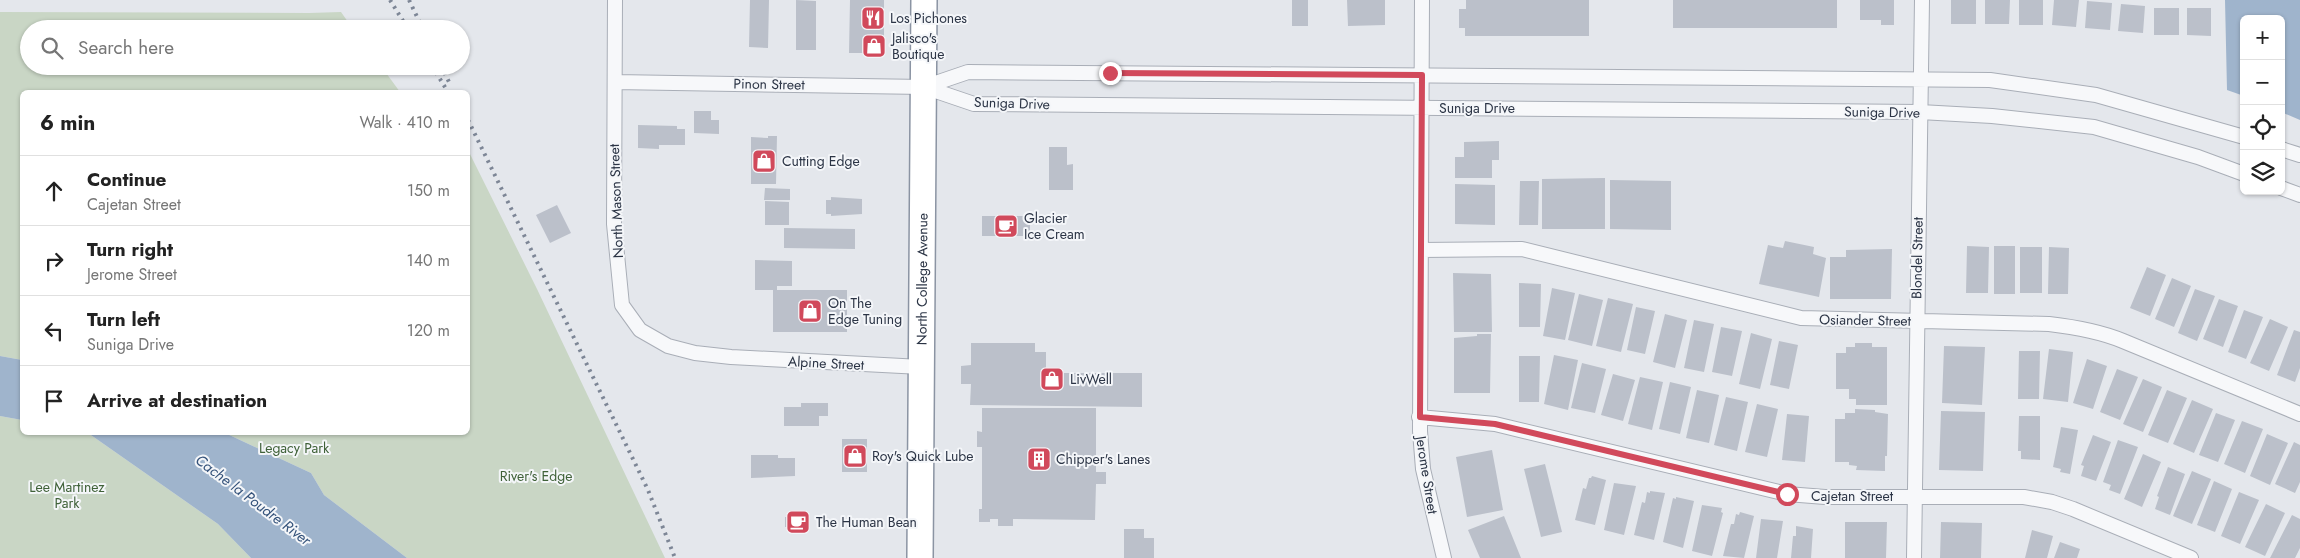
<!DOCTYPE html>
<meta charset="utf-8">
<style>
body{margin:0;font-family:Jost,sans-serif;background:#f6f6f6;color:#222}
.controls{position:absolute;right:15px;top:15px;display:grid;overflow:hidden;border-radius:8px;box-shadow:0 1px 4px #0004}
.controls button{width:45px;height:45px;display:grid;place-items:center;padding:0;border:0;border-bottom:1px solid #e0e0e0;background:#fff;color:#222;font:25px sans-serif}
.stop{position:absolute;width:15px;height:15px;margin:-11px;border:4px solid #d1495b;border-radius:50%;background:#fff}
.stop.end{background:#d1495b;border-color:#fff;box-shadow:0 1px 5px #0008}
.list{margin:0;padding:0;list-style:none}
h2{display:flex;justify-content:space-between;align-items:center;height:65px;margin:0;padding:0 20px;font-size:21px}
h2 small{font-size:16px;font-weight:400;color:#767676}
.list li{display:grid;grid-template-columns:32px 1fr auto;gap:15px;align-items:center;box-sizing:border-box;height:70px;padding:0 20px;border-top:1px solid #e0e0e0}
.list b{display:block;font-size:19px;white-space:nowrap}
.list p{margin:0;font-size:16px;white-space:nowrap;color:#767676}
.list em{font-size:16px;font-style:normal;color:#767676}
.icon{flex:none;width:28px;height:28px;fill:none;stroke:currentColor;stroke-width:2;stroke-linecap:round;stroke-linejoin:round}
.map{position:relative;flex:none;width:2300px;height:558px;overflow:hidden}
.search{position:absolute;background:#fff;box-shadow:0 1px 4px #0004;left:20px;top:20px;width:450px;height:55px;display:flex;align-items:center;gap:12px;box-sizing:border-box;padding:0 18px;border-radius:28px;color:#767676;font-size:19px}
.panel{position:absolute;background:#fff;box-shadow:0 1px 4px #0004;left:20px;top:90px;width:450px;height:345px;border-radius:8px}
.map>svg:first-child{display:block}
.green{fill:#c9d6c5}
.water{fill:#9fb4cc}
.building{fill:#bbc0ca}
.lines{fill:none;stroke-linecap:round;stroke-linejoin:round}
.street-casing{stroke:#a9aeb7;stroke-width:16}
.highway-casing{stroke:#8b94a3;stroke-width:28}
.street{stroke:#f7f8fa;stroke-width:14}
.highway{stroke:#fff;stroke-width:25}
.rail{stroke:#7d8696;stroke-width:4;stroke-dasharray:2.5 5;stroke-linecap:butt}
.route{stroke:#d1495b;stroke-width:6}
.labels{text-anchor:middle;stroke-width:4;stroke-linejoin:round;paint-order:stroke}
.poi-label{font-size:14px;fill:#2b3445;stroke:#f4f6f9;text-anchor:start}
.street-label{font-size:14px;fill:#2b3445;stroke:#f4f6f9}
.park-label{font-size:14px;fill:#3f6138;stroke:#f4f6f9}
.water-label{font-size:15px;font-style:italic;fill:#34527a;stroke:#f4f6f9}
</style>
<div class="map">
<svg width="2300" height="558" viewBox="0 0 2300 558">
<rect width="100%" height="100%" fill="#e4e7ec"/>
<path class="green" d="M0,12L309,13L341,12L353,29H29V66H381L400,92H22V360L0,356Z
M468,150L537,289L665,558H407L324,495L311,473L225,433L468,432Z
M0,416L22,420V432L88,433L218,524L251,558H0Z"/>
<path class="water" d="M2225,0H2300V120L2281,112V19H2244V96L2227,90Z
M0,356L22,360V420L0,416Z
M88,433H225L311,473L324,495L407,558H251L218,524Z"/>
<path class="building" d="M750,0H769L768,48L749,47Z
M796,0L816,1V50H796Z
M850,0H884V53H849Z
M1292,0H1308V26H1292Z
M1347,0H1385V25L1348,26Z
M1466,0H1589V36H1465V28H1459V9H1466Z
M1673,0H1837V28H1673Z
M1860,0H1894V25H1881V20H1860Z
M1951,0H1976V24H1951Z
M1985,0H2010L2009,24H1985Z
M2019,0H2043V25H2019Z
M2054,0H2079L2076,27L2052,25Z
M2087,1L2112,3L2110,30L2085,28Z
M2121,4L2145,6L2143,33L2118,31Z
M2154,8H2179V35H2154Z
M2187,8H2211V36L2187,35Z
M694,111H711V120H719V134L694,133Z
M638,125L677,126V129H685V145H659V149L638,148Z
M768,136H777L776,184H751V137L768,138Z
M1499,141V160H1492V178H1455V157H1464V142Z
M1049,147H1067V165L1073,164V190H1049Z
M1605,178V229H1542V179Z
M1610,180L1671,181V230L1610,229Z
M1520,181H1539L1538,225H1519Z
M1455,184L1495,185V225L1455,224Z
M765,188L790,189V200H764Z
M831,197L862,199V214L831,216V214H826V200H831Z
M765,201L789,202V225H765Z
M557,205L571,233L550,243L536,215Z
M982,216H1030V236H982Z
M784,228L855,229V249L784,248Z
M1785,241L1814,247L1813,254L1826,258L1819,297L1759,284L1768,245L1783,248Z
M1967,246L1989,247L1988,293H1966Z
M1994,246H2015V294H1994Z
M2020,247H2042V293H2020Z
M2049,247L2069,248L2068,294H2048Z
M1892,249L1891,299H1830V257H1846V250Z
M755,260L792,261V286H777V290H847V332H773V290H755Z
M2147,267L2166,275L2150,316L2130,308Z
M1453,273L1491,274L1492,332H1454Z
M2172,278L2191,286L2174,327L2155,319Z
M1519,283L1541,284L1540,327H1519Z
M1552,288L1575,293L1565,340L1543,336Z
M2195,289L2215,296L2197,341L2178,333Z
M1579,294L1603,300L1592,346L1568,340Z
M1608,298L1633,304L1621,352L1596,346Z
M2219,299L2238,306L2223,347L2203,339Z
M1636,307L1655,311L1645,354L1627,350Z
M2244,310L2263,317L2246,359L2228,352Z
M1665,314L1687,320L1675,368L1653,362Z
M2270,319L2288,327L2269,371L2250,363Z
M1694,320L1714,324L1704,372L1684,368Z
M1721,327L1742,331L1732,376L1712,372Z
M2294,330L2300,332V368L2295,382L2277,375Z
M1751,333L1772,339L1760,389L1739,384Z
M1477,334H1491L1490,393H1454V338L1477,336Z
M1779,341L1798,345L1789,389L1770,385Z
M971,343H1035V352H1046V373H1142V407L970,405L971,384H961V366L971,365Z
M1855,343H1872V347H1887V405H1856V399H1849V389H1836V353H1846V347H1855Z
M1944,346L1985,347L1982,405L1942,403Z
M2049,349L2073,352L2068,402L2043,399Z
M2019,351H2040L2039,399H2018Z
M1554,355L1578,360L1568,410L1544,404Z
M1519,356H1540L1539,402H1519Z
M2087,359L2107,366L2093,409L2073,403Z
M1582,363L1606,369L1595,413L1571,408Z
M2117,369L2138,377L2120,420L2100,412Z
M1613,374L1635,380L1623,421L1601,415Z
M1640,377L1663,382L1652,430L1628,424Z
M2143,379L2162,387L2143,432L2123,424Z
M1670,382L1691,387L1680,434L1659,429Z
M1697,390L1719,395L1709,443L1686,438Z
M2167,390L2187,398L2168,443L2148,435Z
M1726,397L1748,402L1737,451L1714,445Z
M2192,400L2213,409L2194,453L2173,444Z
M801,403H828V416H819V426H784V407H801Z
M1757,404L1778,409L1767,457L1745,452Z
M982,408H1096V472H1106V484H1096L1095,520L1013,519V526H998V519H990V522H979V509H982V447H977V431L982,432Z
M1855,409L1875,410V412L1888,414L1887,456H1885V471L1856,470L1857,466L1849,465V462H1835V419H1845V413H1855Z
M1941,411L1985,412L1983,471L1939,470Z
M2216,413L2235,420L2218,462L2199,455Z
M1787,414L1809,416L1805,462L1782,460Z
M2019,416H2040V460L2021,459V451H2018Z
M2242,421L2263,429L2245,473L2224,464Z
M2061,427L2078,430L2070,474L2060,472L2061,469L2053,467Z
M2267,434L2288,443L2270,485L2250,476Z
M2093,435L2111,442L2096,481L2081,476L2084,466L2081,465Z
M842,439H867V472H842Z
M2118,440L2138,447L2120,494L2109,490L2111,485L2103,482Z
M2294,442L2300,445V482L2295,493L2275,484Z
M1492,450L1503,510L1467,517L1456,457Z
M2143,454L2161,462L2142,507L2124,499Z
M751,455H778V458H795V476L751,478Z
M1545,464L1562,532L1541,537L1524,469Z
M2168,467L2185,474L2170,515L2155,509L2159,497L2157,496Z
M2192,471L2211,479L2192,524L2173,516Z
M1592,476L1606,480L1595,525L1575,520L1583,488L1586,489L1589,478H1591Z
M2214,481L2232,489L2215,532L2197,525Z
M1614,483L1636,486L1624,535L1604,530Z
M1650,491L1665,493L1654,540L1634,535L1642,502L1645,503L1647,492L1650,493Z
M2239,492L2259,500L2240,544L2221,536Z
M1676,497L1694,501L1683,548L1663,542L1673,498L1676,499Z
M2266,504L2285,513L2265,556L2245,547Z
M1702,505L1722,508L1721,512L1723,513L1712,556L1692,551Z
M1740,512L1754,516L1744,558L1723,556L1731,524H1734L1736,514L1739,515Z
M2292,515L2300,519V548L2295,558H2270Z
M1504,516L1521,558H1480L1468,530Z
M785,517H810V527H785Z
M1761,519L1783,521L1777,558H1756Z
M1845,522H1887L1886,558H1845Z
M1941,522L1982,523L1981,558H1940Z
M1796,526L1813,529L1811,558H1791L1793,536H1796Z
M1124,529H1144V538H1154V558H1124Z
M2032,530L2053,536L2047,558H2025Z
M2060,542L2080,549L2077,558H2054Z"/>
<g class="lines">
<g class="street-casing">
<path id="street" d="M615,0L614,224L622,305L640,330L668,346L695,353L731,357L921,367
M1422,0L1420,431L1423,469L1444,558
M615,82L924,87L974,104L1920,112L1992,116L2094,127L2198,157L2244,174
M924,87L968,72L1990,80L2096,95L2244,137
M2281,149L2300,155
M2281,188L2300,195
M1421,250L1522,249L1801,318L2049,324C2075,327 2099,331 2123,341L2300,414
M1419,417L1495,424L1787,494L1825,497H2024L2052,502L2073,509L2191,558
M1914,558L1922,0"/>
</g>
<g class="highway-casing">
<g id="highway">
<path id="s1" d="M920,558L924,0"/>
</g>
</g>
<use href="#street" class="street"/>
<use href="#highway" class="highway"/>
<path class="rail" d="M390,0L408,29
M409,0L423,29
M432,66L448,92
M441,66L450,84
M468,120L648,490L675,558"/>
</g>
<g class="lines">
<path class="route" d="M1110,73L1422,75L1420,417L1495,424L1787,494"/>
</g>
<defs>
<g id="restaurant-square" transform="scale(1.25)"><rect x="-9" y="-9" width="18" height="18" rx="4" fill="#d1495b" stroke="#f4f6f9"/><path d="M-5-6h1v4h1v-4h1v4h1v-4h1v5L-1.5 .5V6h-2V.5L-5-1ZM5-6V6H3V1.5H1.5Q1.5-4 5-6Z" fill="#fff"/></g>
<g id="shop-square" transform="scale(1.25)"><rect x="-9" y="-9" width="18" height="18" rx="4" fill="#d1495b" stroke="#f4f6f9"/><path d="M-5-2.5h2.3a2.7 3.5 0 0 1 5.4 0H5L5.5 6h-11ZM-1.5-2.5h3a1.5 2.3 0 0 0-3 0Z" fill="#fff"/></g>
<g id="cafe-square" transform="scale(1.25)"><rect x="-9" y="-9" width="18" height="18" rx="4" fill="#d1495b" stroke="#f4f6f9"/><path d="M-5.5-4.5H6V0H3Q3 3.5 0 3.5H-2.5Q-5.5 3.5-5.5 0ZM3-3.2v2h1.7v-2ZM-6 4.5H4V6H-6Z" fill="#fff"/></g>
<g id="building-square" transform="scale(1.25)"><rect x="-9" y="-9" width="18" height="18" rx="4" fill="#d1495b" stroke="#f4f6f9"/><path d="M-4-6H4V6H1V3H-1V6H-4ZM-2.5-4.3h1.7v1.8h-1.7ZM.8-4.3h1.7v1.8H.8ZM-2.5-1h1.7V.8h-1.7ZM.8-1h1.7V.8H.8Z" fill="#fff"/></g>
</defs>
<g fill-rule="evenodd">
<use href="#restaurant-square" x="873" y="18"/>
<use href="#shop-square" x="874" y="46"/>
<use href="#shop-square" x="764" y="161"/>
<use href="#cafe-square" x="1006" y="226"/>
<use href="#shop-square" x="810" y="311"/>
<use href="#shop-square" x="1052" y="379"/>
<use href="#shop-square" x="855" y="456"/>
<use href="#building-square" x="1039" y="459"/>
<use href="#cafe-square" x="798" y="522"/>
</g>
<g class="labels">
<g class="poi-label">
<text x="890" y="23">Los Pichones</text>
<text x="892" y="43">Jalisco's<tspan x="892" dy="16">Boutique</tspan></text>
<text x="782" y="166">Cutting Edge</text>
<text x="1024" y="223">Glacier<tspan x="1024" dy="16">Ice Cream</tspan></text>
<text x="828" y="308">On The<tspan x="828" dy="16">Edge Tuning</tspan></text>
<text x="1070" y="384">LivWell</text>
<text x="872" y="461">Roy's Quick Lube</text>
<text x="1056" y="464">Chipper's Lanes</text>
<text x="816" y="527">The Human Bean</text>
</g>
<g class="street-label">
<text transform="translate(769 84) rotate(1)" y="5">Pinon Street</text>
<text transform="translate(1012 103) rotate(2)" y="5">Suniga Drive</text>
<text x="1477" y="113">Suniga Drive</text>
<text transform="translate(1882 112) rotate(1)" y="5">Suniga Drive</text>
<text transform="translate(616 201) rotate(-92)" y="5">North Mason Street</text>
<text transform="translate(1917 258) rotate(-89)" y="5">Blondel Street</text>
<text dy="5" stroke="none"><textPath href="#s1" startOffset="279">North College Avenue</textPath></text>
<text transform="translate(1865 320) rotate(1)" y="5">Osiander Street</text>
<text transform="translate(826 363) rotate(3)" y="5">Alpine Street</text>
<text transform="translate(1427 475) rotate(81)" y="5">Jerome Street</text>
<text x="1852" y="501">Cajetan Street</text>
</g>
<g class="park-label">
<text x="294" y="453">Legacy Park</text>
<text x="536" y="481">River's Edge</text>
<text x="67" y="492">Lee Martinez<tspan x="67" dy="16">Park</tspan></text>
</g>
<g class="water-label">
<text transform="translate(253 500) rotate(37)" y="5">Cache la Poudre River</text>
</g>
</g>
</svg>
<div class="controls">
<button>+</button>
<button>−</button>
<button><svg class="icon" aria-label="locate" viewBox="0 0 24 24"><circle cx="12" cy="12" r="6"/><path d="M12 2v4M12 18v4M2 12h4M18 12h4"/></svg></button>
<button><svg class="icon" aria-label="layers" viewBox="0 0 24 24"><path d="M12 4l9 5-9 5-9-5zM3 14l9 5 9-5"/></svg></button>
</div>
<div class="stop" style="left:1787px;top:494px"></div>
<div class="stop end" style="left:1110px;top:73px"></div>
<div class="search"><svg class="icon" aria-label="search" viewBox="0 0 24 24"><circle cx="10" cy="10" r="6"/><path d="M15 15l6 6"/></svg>Search here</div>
<section class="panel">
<h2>6 min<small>Walk · 410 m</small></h2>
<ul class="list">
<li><svg class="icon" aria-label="ahead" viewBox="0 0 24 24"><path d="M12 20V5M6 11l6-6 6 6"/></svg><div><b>Continue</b><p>Cajetan Street</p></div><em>150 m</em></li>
<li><svg class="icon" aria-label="right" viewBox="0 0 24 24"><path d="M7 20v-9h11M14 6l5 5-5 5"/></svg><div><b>Turn right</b><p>Jerome Street</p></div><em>140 m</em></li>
<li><svg class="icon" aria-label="left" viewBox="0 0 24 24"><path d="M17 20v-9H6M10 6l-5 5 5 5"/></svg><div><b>Turn left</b><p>Suniga Drive</p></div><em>120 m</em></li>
<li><svg class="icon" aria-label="arrive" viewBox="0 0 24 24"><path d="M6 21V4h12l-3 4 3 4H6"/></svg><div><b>Arrive at destination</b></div></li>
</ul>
</section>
</div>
